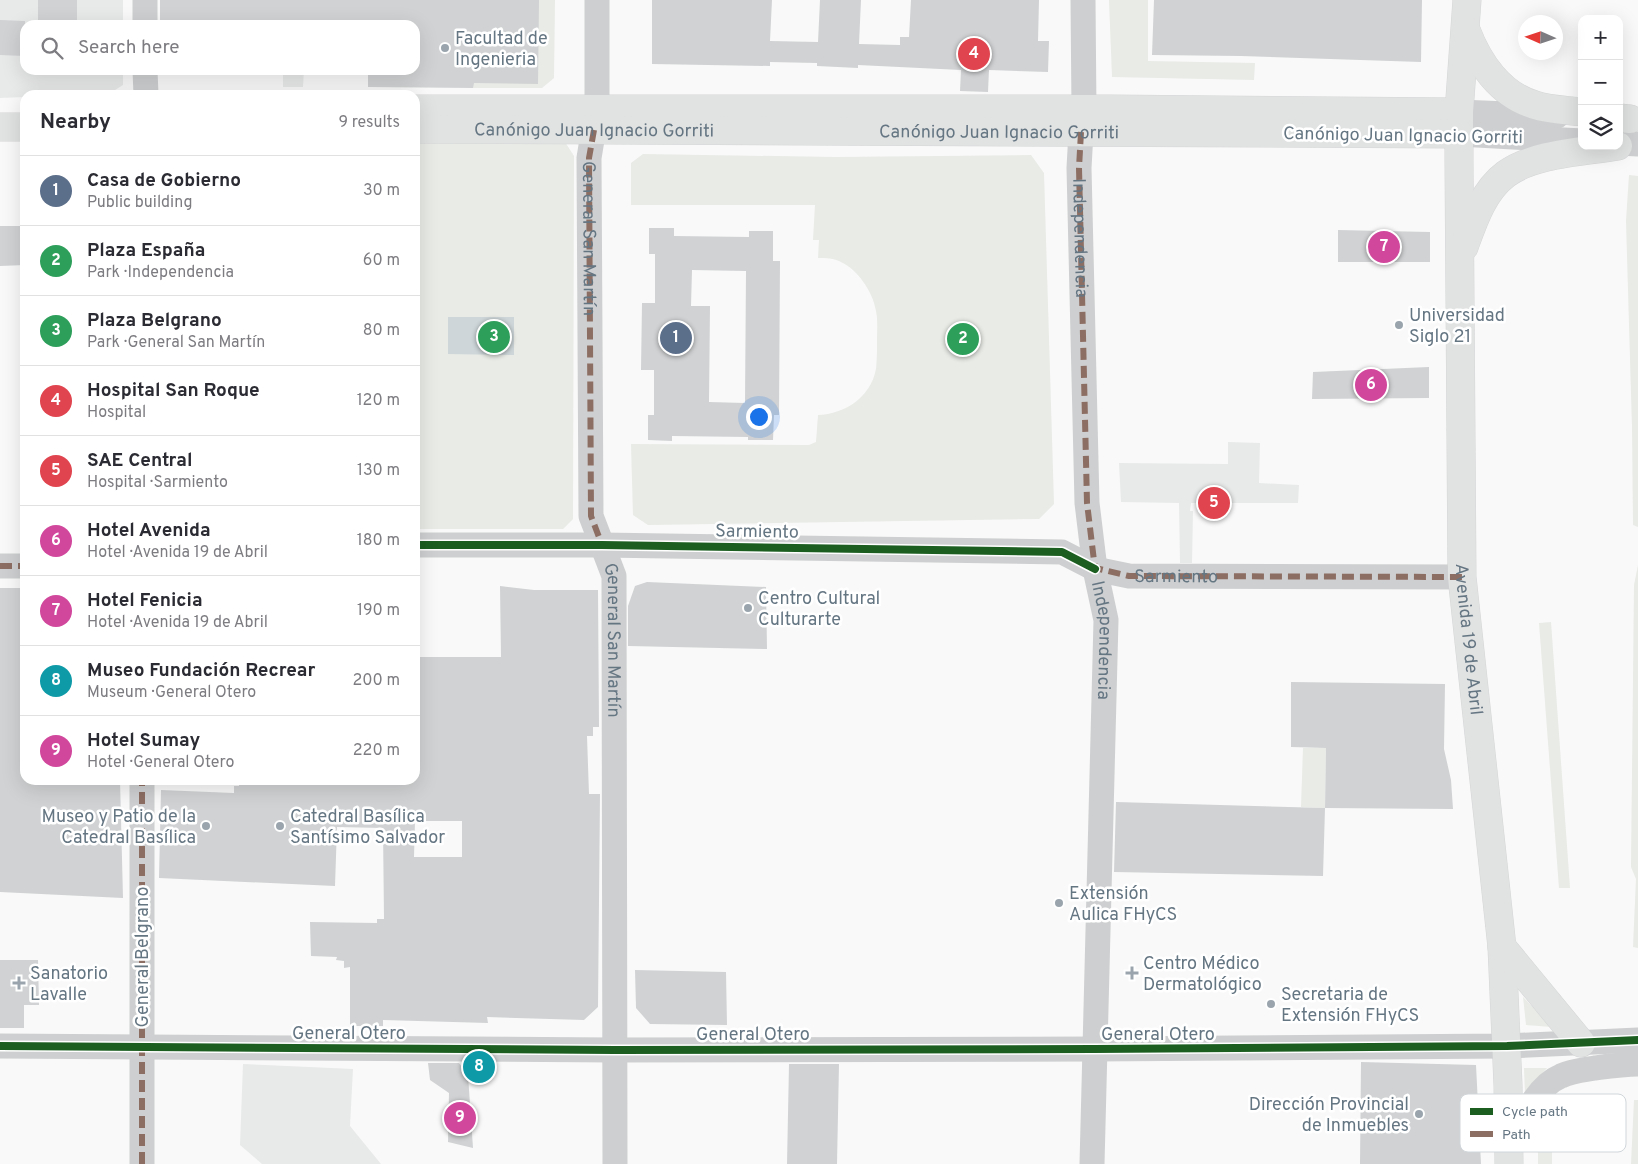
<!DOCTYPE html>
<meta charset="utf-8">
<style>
body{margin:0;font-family:Overpass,sans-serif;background:#f7f7f7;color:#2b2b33}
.controls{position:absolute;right:15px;top:15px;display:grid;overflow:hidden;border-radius:10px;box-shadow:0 5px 20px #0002}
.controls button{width:45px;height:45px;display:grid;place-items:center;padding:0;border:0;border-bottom:1px solid #e1e1e2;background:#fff;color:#2b2b33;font:25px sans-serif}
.compass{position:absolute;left:1518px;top:15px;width:45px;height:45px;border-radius:50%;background:#fff;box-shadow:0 5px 20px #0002;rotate:273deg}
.you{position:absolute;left:758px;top:416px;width:18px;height:18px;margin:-12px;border:4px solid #fff;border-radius:50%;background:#1a73e8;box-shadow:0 0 0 8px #1a73e833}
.badge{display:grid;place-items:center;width:32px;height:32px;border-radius:50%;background:#5c6169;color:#fff;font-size:16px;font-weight:700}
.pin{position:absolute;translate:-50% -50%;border:2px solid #fff;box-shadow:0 1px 5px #0006}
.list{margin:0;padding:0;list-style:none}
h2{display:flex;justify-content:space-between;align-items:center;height:65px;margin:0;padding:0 20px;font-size:21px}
h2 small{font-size:16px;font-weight:400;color:#7c7c81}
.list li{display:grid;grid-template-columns:32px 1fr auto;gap:15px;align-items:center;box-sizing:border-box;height:70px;padding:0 20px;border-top:1px solid #e1e1e2}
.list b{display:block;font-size:19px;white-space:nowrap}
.list p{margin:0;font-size:16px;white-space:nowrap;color:#7c7c81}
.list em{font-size:16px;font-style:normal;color:#7c7c81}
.icon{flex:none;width:28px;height:28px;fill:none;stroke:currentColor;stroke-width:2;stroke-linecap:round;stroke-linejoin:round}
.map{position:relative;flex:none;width:1638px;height:1164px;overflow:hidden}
.search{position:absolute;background:#fff;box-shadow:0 5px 20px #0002;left:20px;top:20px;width:400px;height:55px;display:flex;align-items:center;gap:12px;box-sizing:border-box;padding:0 18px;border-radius:15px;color:#7c7c81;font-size:19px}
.panel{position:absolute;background:#fff;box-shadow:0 5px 20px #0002;left:20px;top:90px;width:400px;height:695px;border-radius:15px}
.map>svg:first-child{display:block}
.built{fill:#e8e9e9}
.green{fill:#e8ebe6}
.water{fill:#ced6d9}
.building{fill:#d0d2d3;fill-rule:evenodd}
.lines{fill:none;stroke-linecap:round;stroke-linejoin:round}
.major-casing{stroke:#d5d6d7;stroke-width:29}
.minor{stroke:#cecfd0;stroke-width:25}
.major{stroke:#e1e2e2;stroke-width:28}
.quiet{stroke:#8d6e63;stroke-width:6;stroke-dasharray:12 6;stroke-linecap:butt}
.cycleway-casing{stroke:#fff;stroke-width:11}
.cycleway{stroke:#1b5e20;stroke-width:8}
.poi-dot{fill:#99a4ac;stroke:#fff;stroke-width:2}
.labels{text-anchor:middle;stroke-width:5;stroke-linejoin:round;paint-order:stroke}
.poi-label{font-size:18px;fill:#657683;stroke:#fff;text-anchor:start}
.street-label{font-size:18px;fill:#657683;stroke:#fff}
.key{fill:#fff;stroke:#d1d6da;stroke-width:1}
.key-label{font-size:14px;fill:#657683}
</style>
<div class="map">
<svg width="1638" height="1164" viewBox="0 0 1638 1164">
<rect width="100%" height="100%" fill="#f9f9f9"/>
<path class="built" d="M0,0H123V25H25V70H123V85L107,95H25V97L0,98Z
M283,70H304L303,87H283Z
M1228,442L1260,443L1259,483L1299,485L1298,503H1191L1190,511H1193L1192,563H1180L1179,503L1121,502L1119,463L1228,464Z
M243,1064L353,1069L350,1126L381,1164H262L240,1145Z"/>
<path class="green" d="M476,0H555L554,78L542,88H473Z
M1109,0H1148V61L1255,63L1254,80L1112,77Z
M415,142H565L574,156L573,519L563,529H415Z
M643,154L835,157L1031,155L1044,173L1054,504L1039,519L648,525L633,515L631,444L809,445L816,442L818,415C845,414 871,397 876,369C877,360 877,350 877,341C877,332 878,320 876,311C873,292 858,270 841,262C834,258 826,258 818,258L819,240H813L815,205H631V163Z
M1629,175L1638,176V527L1633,525L1632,427L1626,221Z
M1638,565V948L1633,947L1636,879L1631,867L1634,585Z
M1551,622L1570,888H1559L1539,623Z
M1303,748H1326L1325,808L1301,807Z
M1523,997L1552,1027L1526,1025Z
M1524,1068H1547L1525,1094Z
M1634,1100H1638V1164H1631Z
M1552,1115V1164H1538V1151L1548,1116Z"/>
<path class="water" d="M448,317H514V355L448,354Z"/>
<path class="building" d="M38,0H77V25H38Z
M160,0H539L538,84L474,83L473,88L368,87V70H415V25H160Z
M652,0H772L770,41L818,42L820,0H861L859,44L900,45V37H909L911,0H1039L1038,41H1049L1048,72L989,70L988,92L960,91L961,70L858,65V68L817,66V63L770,62V66L652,64Z
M1154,0H1422L1421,62L1241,56L1152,55Z
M0,20L25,21V56L0,55Z
M0,226H25V265L0,266Z
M649,228H674V236L749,237V231H773V261H780L779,415H774L773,440H748V437L672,436V441L648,440V415H654V370H641L642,303H655V254H649ZM692,270L746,271L745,403L709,402L710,306H691Z
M1338,230L1430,232V262H1338Z
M1429,367V398L1312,399L1313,372Z
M647,582L766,587L767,649L628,646V606L635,586Z
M500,586L534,590H598L599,727H593V736H587L589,794H600L598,1007L584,1020L487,1017L488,1023L383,1020V1026H350V967L344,968V961L336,960L337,957L311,956L310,922L377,923V919H384L383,828L337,827L335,886L159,878L161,790L234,793V786H239V780H415V657H501ZM415,821H462V857H414Z
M0,588H25V780H120L123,898L0,892Z
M1291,682L1445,684L1444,749L1451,780L1453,809L1325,808L1326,748L1291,747Z
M1116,802L1325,808L1323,876L1114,872Z
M0,960H38L39,1005H24V1028H0Z
M635,970L726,972L727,1025L650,1024L636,1008Z
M1361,1062L1476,1065L1481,1164H1360Z
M428,1063H459L468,1075L473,1148L448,1142L449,1093L430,1080Z
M789,1064H839L837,1164H787Z"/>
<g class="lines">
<g class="major-casing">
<g id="major">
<path id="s4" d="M1467,0L1459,112V162L1462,577L1502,947L1508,1085L1509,1164"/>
<path d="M1466,30C1478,62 1500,95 1535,105C1550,110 1567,110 1582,112"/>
<path d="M415,109H1110L1459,112"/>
<path d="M1619,118L1630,119"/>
<path d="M0,127H25"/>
<path id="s5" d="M415,129L1459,134"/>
<path d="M1464,247C1473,222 1483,191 1506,174C1535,153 1583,152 1618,146"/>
<path d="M1502,947L1581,1043"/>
</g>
</g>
<g class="minor">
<path d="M145,0V25"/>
<path id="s1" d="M597,0V109L589,158L591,516L614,576L615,1164"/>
<path id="s2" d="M1083,0L1084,110L1081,132L1079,168L1087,503L1095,569L1106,620L1092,1164"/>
<path d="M145,70L146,95"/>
<path d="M1459,112L1557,116"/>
<path d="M1459,134L1582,141"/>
<path d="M1619,143L1638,144"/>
<path id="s3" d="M415,545H602L1062,552L1095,569L1129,576L1462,577"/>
<path d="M0,566H25"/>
<path d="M0,1046L615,1050L1094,1049L1507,1046L1638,1040"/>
<path d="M1509,1151C1520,1126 1534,1087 1561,1076C1572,1071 1584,1070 1595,1068C1610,1066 1624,1064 1638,1064"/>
<path d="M142,1164V780"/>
</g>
<use href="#major" class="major"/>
<g class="quiet">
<path id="s6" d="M594,130L589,158L591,516L602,545"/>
<path id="s7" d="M1081,132L1079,168L1087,503L1095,569"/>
<path d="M0,566H25"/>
<path d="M1091,567L1129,576L1462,577"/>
<path d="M142,1164V780"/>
</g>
<g class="cycleway-casing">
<path id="cycleway" d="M415,545H602L1062,552L1095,569
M0,1046L615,1050L1094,1049L1507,1046L1638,1040"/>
</g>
<use href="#cycleway" class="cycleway"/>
</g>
<g class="poi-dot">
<circle cx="445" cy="48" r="5"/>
<circle cx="1399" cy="325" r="5"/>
<circle cx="748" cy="608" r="5"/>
<circle cx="206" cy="826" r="5"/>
<circle cx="280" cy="826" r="5"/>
<circle cx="1059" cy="903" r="5"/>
<path d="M1129.5 965.5h5v5h5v5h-5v5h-5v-5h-5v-5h5z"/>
<path d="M16.5 975.5h5v5h5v5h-5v5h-5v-5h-5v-5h5z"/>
<circle cx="1271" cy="1004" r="5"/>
<circle cx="1419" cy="1114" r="5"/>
</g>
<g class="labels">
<g class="poi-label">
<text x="455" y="44">Facultad de<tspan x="455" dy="21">Ingenieria</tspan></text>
<text x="1409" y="321">Universidad<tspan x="1409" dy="21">Siglo 21</tspan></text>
<text x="758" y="604">Centro Cultural<tspan x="758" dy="21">Culturarte</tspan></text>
<text x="196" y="822" text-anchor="end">Museo y Patio de la<tspan x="196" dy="21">Catedral Basílica</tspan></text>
<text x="290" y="822">Catedral Basílica<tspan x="290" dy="21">Santísimo Salvador</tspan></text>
<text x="1069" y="899">Extensión<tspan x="1069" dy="21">Aulica FHyCS</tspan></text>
<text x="1143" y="969">Centro Médico<tspan x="1143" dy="21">Dermatológico</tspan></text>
<text x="30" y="979">Sanatorio<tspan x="30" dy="21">Lavalle</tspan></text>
<text x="1281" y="1000">Secretaria de<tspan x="1281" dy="21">Extensión FHyCS</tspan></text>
<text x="1409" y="1110" text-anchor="end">Dirección Provincial<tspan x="1409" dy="21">de Inmuebles</tspan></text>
</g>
<g class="street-label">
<text dy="6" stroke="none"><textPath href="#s5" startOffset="179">Canónigo Juan Ignacio Gorriti</textPath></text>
<text dy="6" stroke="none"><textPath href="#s5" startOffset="584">Canónigo Juan Ignacio Gorriti</textPath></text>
<text transform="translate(1403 135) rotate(1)" y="6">Canónigo Juan Ignacio Gorriti</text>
<text dy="6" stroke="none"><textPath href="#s7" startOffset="106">Independencia</textPath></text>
<text dy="6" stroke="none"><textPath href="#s6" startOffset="109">General San Martín</textPath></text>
<text transform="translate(757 531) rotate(1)" y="6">Sarmiento</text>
<text dy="6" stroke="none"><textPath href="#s3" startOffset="766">Sarmiento</textPath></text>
<text dy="6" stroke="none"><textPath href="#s4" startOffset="640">Avenida 19 de Abril</textPath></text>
<text dy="6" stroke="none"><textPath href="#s1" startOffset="645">General San Martín</textPath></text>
<text dy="6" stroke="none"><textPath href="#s2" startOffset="642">Independencia</textPath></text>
<text transform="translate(142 957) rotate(-90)" y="6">General Belgrano</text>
<text x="349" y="1039">General Otero</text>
<text x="753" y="1040">General Otero</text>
<text x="1158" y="1040">General Otero</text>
</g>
</g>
<rect x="1460" y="1094" width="166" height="58" rx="8" class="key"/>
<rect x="1470" y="1108" width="23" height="7" fill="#1b5e20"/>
<rect x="1470" y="1131" width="23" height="6" fill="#8d6e63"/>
<g class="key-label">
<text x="1502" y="1116">Cycle path</text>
<text x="1502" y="1139">Path</text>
</g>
</svg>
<div class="controls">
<button>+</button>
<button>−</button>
<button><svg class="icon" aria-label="layers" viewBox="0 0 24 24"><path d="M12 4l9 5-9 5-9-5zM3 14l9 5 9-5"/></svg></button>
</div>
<svg class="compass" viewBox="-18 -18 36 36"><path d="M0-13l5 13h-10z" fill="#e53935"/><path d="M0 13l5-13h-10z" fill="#7c7c81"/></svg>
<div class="you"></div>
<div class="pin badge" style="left:676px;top:338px;background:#5c6f8a">1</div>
<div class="pin badge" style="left:963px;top:339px;background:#2e9e5b">2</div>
<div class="pin badge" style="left:494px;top:337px;background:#2e9e5b">3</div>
<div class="pin badge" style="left:974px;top:54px;background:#e0444e">4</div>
<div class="pin badge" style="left:1214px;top:503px;background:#e0444e">5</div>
<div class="pin badge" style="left:1371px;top:385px;background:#d1479c">6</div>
<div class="pin badge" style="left:1384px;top:247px;background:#d1479c">7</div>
<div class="pin badge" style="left:479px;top:1067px;background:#0f9aa8">8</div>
<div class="pin badge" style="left:460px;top:1118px;background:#d1479c">9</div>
<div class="search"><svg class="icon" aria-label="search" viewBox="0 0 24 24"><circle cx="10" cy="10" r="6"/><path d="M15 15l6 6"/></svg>Search here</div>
<section class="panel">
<h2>Nearby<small>9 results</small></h2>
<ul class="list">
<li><span class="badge" style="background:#5c6f8a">1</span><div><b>Casa de Gobierno</b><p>Public building</p></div><em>30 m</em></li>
<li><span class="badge" style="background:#2e9e5b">2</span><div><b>Plaza España</b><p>Park · Independencia</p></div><em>60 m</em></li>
<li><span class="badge" style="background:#2e9e5b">3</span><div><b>Plaza Belgrano</b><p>Park · General San Martín</p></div><em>80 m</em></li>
<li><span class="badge" style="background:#e0444e">4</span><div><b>Hospital San Roque</b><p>Hospital</p></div><em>120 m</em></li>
<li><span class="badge" style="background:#e0444e">5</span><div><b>SAE Central</b><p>Hospital · Sarmiento</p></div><em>130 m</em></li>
<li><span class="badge" style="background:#d1479c">6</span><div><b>Hotel Avenida</b><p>Hotel · Avenida 19 de Abril</p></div><em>180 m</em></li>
<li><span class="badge" style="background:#d1479c">7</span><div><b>Hotel Fenicia</b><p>Hotel · Avenida 19 de Abril</p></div><em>190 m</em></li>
<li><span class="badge" style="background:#0f9aa8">8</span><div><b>Museo Fundación Recrear</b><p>Museum · General Otero</p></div><em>200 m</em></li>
<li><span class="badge" style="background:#d1479c">9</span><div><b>Hotel Sumay</b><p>Hotel · General Otero</p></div><em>220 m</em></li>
</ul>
</section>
</div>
